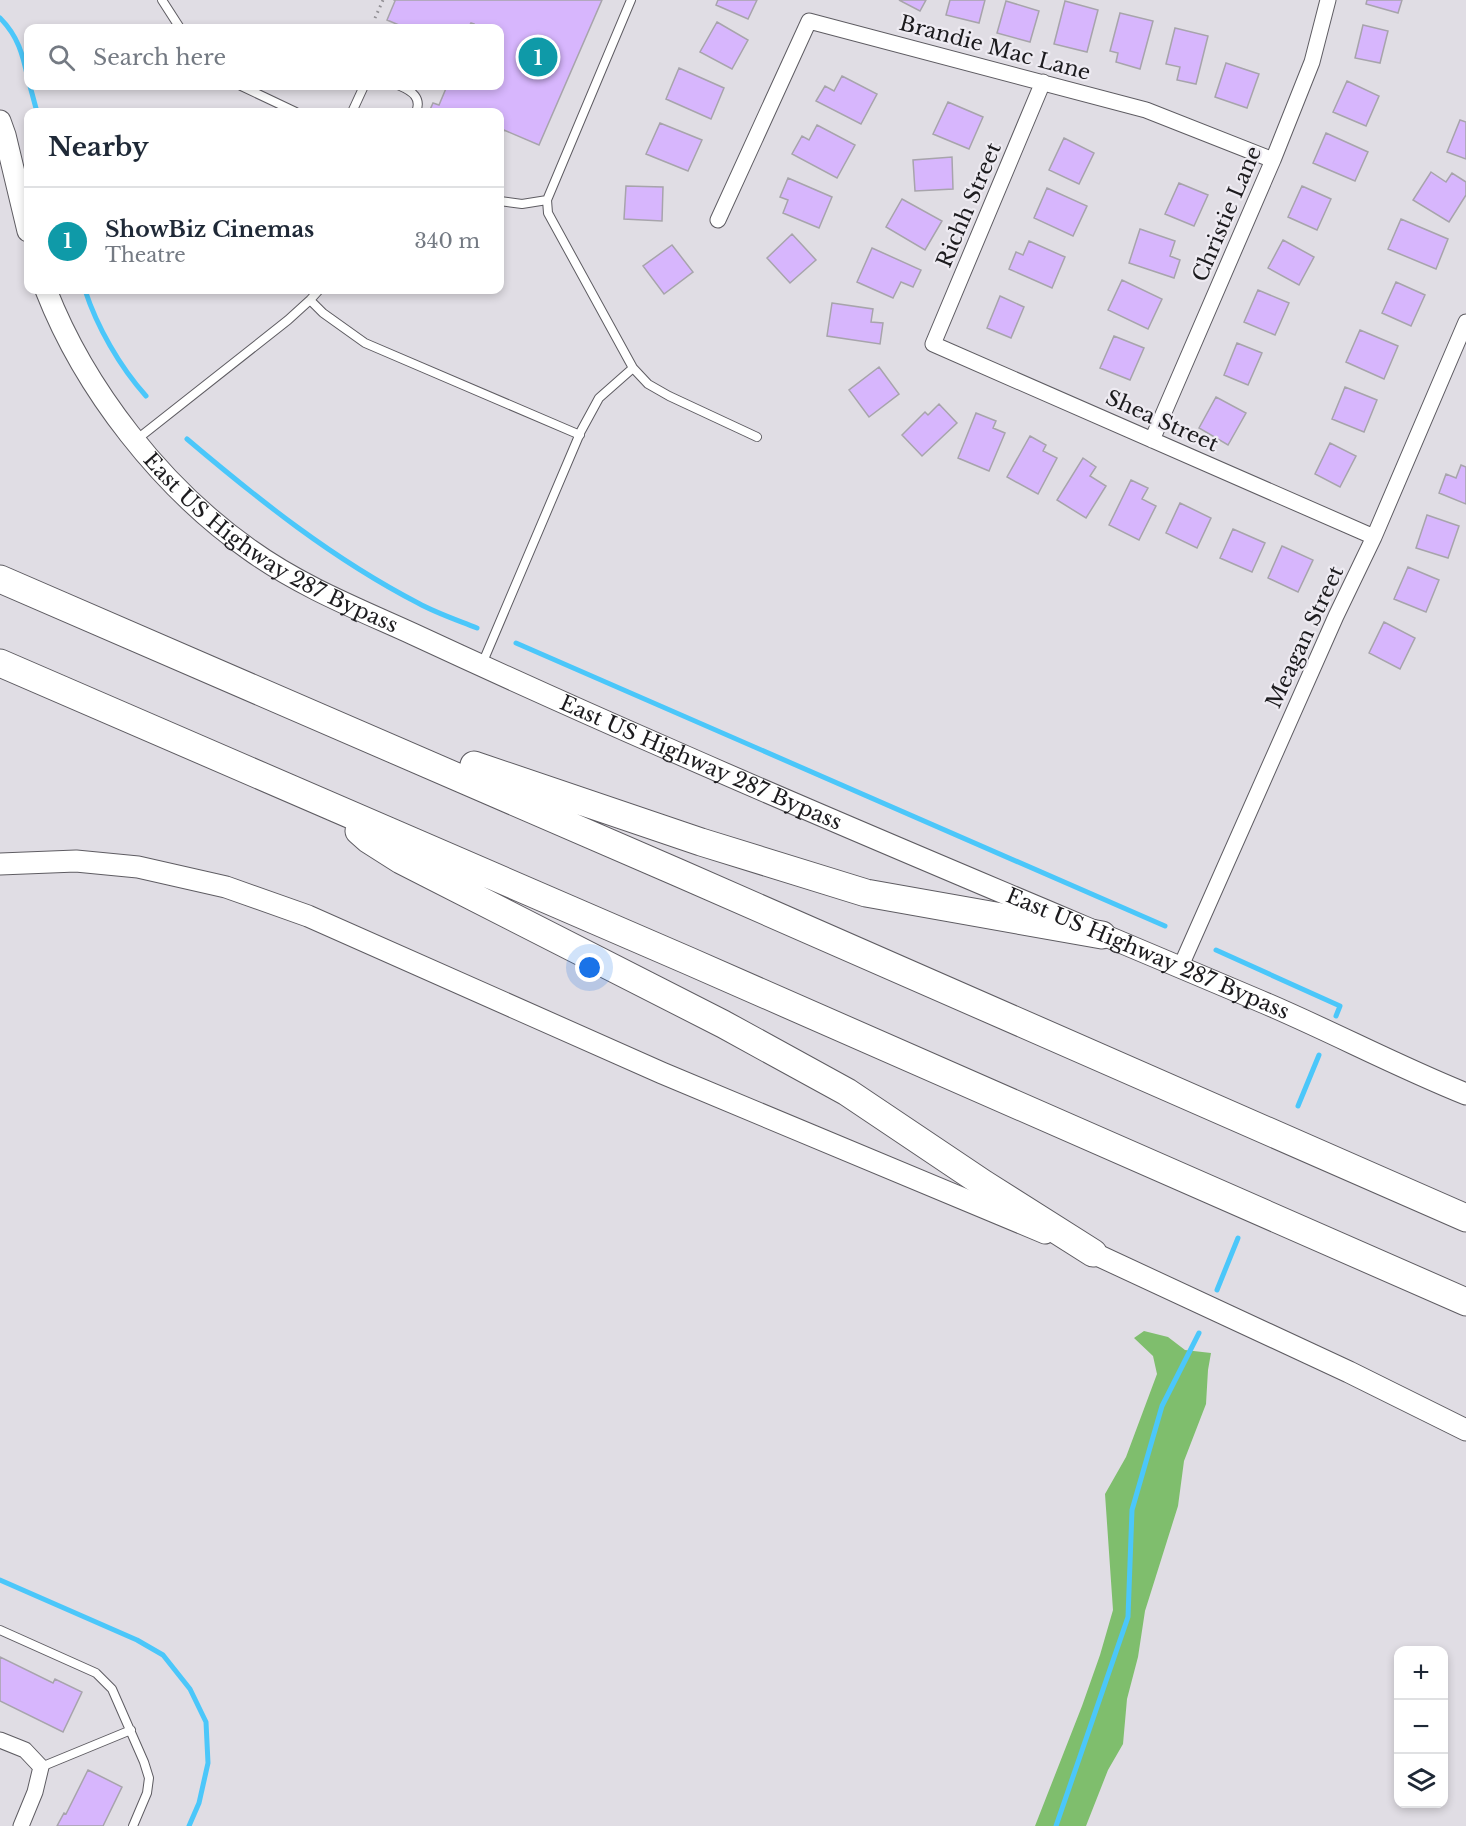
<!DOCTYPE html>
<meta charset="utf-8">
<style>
body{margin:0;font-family:"Libre Baskerville",serif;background:#f2f2f3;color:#1f2937}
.controls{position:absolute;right:18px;bottom:18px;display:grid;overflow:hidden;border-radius:12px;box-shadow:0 3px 9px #0003}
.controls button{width:54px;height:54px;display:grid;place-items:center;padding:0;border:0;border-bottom:2px solid #e0e1e3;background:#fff;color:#1f2937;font:30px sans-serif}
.you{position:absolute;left:590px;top:968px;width:21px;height:21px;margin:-15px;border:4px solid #fff;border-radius:50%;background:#1a73e8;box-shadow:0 0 0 9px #1a73e833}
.badge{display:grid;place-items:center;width:39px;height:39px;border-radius:50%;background:#7c3aed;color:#fff;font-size:20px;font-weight:700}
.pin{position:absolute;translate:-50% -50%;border:3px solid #fff;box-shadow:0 2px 6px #0006}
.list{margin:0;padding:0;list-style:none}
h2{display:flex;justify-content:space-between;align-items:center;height:78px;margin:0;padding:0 24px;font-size:26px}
h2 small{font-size:20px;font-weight:400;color:#747a83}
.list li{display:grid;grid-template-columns:39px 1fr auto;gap:18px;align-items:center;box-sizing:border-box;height:108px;padding:0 24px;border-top:2px solid #e0e1e3}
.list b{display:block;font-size:22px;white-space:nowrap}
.list p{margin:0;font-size:20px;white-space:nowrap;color:#747a83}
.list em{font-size:20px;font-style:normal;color:#747a83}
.icon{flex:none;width:33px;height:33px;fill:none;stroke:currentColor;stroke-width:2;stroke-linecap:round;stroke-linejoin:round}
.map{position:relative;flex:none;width:1466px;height:1826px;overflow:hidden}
.search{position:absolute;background:#fff;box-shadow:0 3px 9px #0003;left:24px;top:24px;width:480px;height:66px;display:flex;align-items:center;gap:15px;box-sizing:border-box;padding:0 21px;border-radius:12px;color:#747a83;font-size:22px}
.panel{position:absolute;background:#fff;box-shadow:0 3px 9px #0003;left:24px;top:108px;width:480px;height:186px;border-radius:12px}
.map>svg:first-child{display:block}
.forest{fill:#7fbe6d}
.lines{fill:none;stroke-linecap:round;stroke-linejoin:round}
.stream{stroke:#4bc7fa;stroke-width:5}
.building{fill:#d7b6fd;stroke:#a7a4ab;stroke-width:1.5}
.lane-casing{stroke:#5e5c62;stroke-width:10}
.street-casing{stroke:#5e5c62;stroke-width:17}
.secondary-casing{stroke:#5e5c62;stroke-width:23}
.highway-casing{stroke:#5e5c62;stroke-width:29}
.path{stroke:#918f94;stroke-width:3;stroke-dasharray:1.5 4.5;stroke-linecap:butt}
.lane{stroke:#fff;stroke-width:8}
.street{stroke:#fff;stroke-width:15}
.secondary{stroke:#fff;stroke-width:21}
.highway{stroke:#fff;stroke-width:27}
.labels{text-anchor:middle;stroke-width:4.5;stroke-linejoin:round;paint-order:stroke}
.street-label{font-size:21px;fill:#1c1b1e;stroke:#eeebf2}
</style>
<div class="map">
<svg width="1466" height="1826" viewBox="0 0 1466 1826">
<rect width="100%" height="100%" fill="#e0dde4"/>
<path class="forest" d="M1144,1331L1168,1337L1185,1350L1211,1353L1208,1370L1206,1404L1184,1461L1178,1506L1145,1611L1138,1657L1127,1699L1123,1744L1108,1770L1086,1826H1035L1082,1706L1100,1655L1113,1610L1105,1494L1126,1457L1157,1374L1153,1356L1134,1338Z"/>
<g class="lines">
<path class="stream" d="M0,18C18,36 23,55 28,79
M30,86L37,112
M85,290C97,327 120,367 146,396
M187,439C259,500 333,559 418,603C436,613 457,620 477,628
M516,643L1165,926
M1216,950L1340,1006L1336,1016
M1298,1106L1319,1055
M1217,1290L1238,1238
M0,1580L137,1640L163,1655L190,1689L206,1722L208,1763L199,1803L189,1826
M1056,1826L1128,1617L1132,1510L1162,1406L1199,1333"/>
</g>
<path class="building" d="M394,0H602L539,145L504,130L500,141V112H429L433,103L439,105L447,86H500V28H472L474,24L471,23L468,28H406L387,20L395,1Z
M718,0H757L748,19L716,5Z
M899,0H926L920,11Z
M950,0H985L979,23L946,15Z
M1367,0H1402L1398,13L1366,4Z
M1006,1L1039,11L1030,42L997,33Z
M1065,1L1098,10L1087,52L1054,44Z
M1120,13L1153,21L1140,69L1116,62L1118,53L1110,51Z
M717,22L748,40L732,69L700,52Z
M1363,25L1388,31L1380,63L1355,58Z
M1175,28L1208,36L1196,84L1177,80L1180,67L1166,64Z
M1226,63L1259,74L1247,108L1215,97Z
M679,68L724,88L711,119L666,99Z
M842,76L877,94L861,124L816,101L825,86L834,91Z
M1347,81L1379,96L1366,126L1333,112Z
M948,102L983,117L969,149L933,134Z
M1460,120L1466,122V159L1447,152Z
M660,123L702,140L688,171L646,154Z
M817,125L855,145L837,178L792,154L802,136L809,140Z
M1326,133L1368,152L1355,181L1313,163Z
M1064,138L1094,153L1079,184L1049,170Z
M952,157L953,189L915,191L913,160Z
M1431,172L1446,182L1452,173L1466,182V195L1449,222L1413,200Z
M788,178L832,197L819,228L783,213L788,200L780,197Z
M1179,183L1208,195L1194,226L1165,214Z
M626,186L663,187L662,221L624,219Z
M1302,186L1331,199L1317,230L1288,217Z
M1047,188L1087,206L1073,236L1034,218Z
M902,199L942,221L925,250L886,227Z
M1401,219L1448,239L1436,269L1388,249Z
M1140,229L1175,241L1170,256L1180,260L1174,278L1129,263Z
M792,234L816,260L790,283L767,258Z
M1283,240L1314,257L1299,285L1268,268Z
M1029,241L1065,257L1052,288L1009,269L1016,252L1023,255Z
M672,245L693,272L664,294L643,266Z
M872,248L921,270L913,287L901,282L893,298L857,282Z
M1122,280L1162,299L1148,329L1108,310Z
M1396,282L1425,295L1411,326L1382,313Z
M1258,290L1289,303L1275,335L1244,322Z
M1000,296L1024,307L1011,338L987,328Z
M832,303L873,309L871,322L883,323L880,344L827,336Z
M1360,330L1398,346L1384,379L1346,362Z
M1114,336L1144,348L1130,380L1100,368Z
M1237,343L1262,353L1248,385L1224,375Z
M879,367L899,394L869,417L849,390Z
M1345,387L1377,400L1364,432L1332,419Z
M1216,397L1246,413L1228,445L1199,428Z
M939,404L957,423L922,456L902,435L925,412L928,415Z
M976,413L996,421L993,428L1005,433L989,471L958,458Z
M1030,436L1046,445L1043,451L1057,458L1038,494L1007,477Z
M1330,443L1356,456L1340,487L1315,474Z
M1083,458L1096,467L1090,476L1106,486L1086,518L1057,500Z
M1461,465L1466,467V504L1439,493L1446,474L1456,478Z
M1131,480L1148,488L1142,499L1156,506L1139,540L1109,525Z
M1180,503L1211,518L1197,548L1166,533Z
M1427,515L1459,526L1448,558L1416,548Z
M1233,529L1265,543L1252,572L1220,558Z
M1282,546L1313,560L1298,592L1268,578Z
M1408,567L1439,580L1426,612L1394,599Z
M1384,622L1415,638L1400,669L1369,653Z
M0,1657L53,1683L55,1679L82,1692L63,1732L0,1701Z
M88,1770L122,1787L103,1826H57L64,1813L66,1814Z"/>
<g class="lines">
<g class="lane-casing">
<path id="lane" d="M162,0L180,28
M241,86L296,112
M400,86C412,91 422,98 416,112
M352,112L364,86
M500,201L522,204L547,200
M310,300L323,313L365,343L580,435
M633,368L648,384L669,396L757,437
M136,440L288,320L310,300L319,290
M482,664L581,431L599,398L633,368L548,213L547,200L631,0
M0,1630L96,1673L112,1689L144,1762L149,1778L147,1793L133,1826
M41,1767L131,1730"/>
</g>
<g class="street-casing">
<path id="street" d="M1043,82L933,344L1374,537
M718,220L809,21L1146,110L1273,160
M1152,440L1273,160L1312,62L1328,0
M1180,968L1336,616L1374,537L1466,322
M0,1740L25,1750L41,1767L35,1792L21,1826"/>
</g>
<g class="secondary-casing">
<g id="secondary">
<path d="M0,121L5,135L28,231"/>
<path id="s1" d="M46,290C85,390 162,488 250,550C300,586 358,609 413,634C497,673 581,711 666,748C863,835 1062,917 1260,1001C1329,1030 1396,1066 1466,1094"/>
<path d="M0,864L76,861L138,867L226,887L308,916L662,1073L1045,1233"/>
<path d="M1080,1247L1349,1372L1466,1430"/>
</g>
</g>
<g class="highway-casing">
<path id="highway" d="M0,579C490,788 978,1005 1466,1218
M0,663L689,961L1466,1302
M474,765L701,842L866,893L1102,935
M359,831L368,839L401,860L723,1024L847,1092L984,1184L1093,1253"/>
</g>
<path class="path" d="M375,18L383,0"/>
<use href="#lane" class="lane"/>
<use href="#street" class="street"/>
<use href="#secondary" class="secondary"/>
<use href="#highway" class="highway"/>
</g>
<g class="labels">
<g class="street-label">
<text transform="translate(995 48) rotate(15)" y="7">Brandie Mac Lane</text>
<text transform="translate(969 205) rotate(-67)" y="7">Richh Street</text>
<text transform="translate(1227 214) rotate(-67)" y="7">Christie Lane</text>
<text transform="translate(1162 421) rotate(24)" y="7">Shea Street</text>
<text dy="7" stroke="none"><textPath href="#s1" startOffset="348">East US Highway 287 Bypass</textPath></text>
<text transform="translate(1305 637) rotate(-65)" y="7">Meagan Street</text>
<text dy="7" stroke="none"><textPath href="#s1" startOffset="834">East US Highway 287 Bypass</textPath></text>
<text dy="7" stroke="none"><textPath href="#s1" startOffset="1320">East US Highway 287 Bypass</textPath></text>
</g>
</g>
</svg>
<div class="controls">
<button>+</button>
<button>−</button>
<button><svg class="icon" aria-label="layers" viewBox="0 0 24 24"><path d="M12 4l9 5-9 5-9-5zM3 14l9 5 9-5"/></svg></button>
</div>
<div class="you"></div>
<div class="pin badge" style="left:538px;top:57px;background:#0f9aa8">1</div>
<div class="search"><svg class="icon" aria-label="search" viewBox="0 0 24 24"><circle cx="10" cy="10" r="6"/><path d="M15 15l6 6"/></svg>Search here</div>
<section class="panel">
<h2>Nearby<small></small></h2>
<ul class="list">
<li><span class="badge" style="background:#0f9aa8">1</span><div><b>ShowBiz Cinemas</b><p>Theatre</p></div><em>340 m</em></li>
</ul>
</section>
</div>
